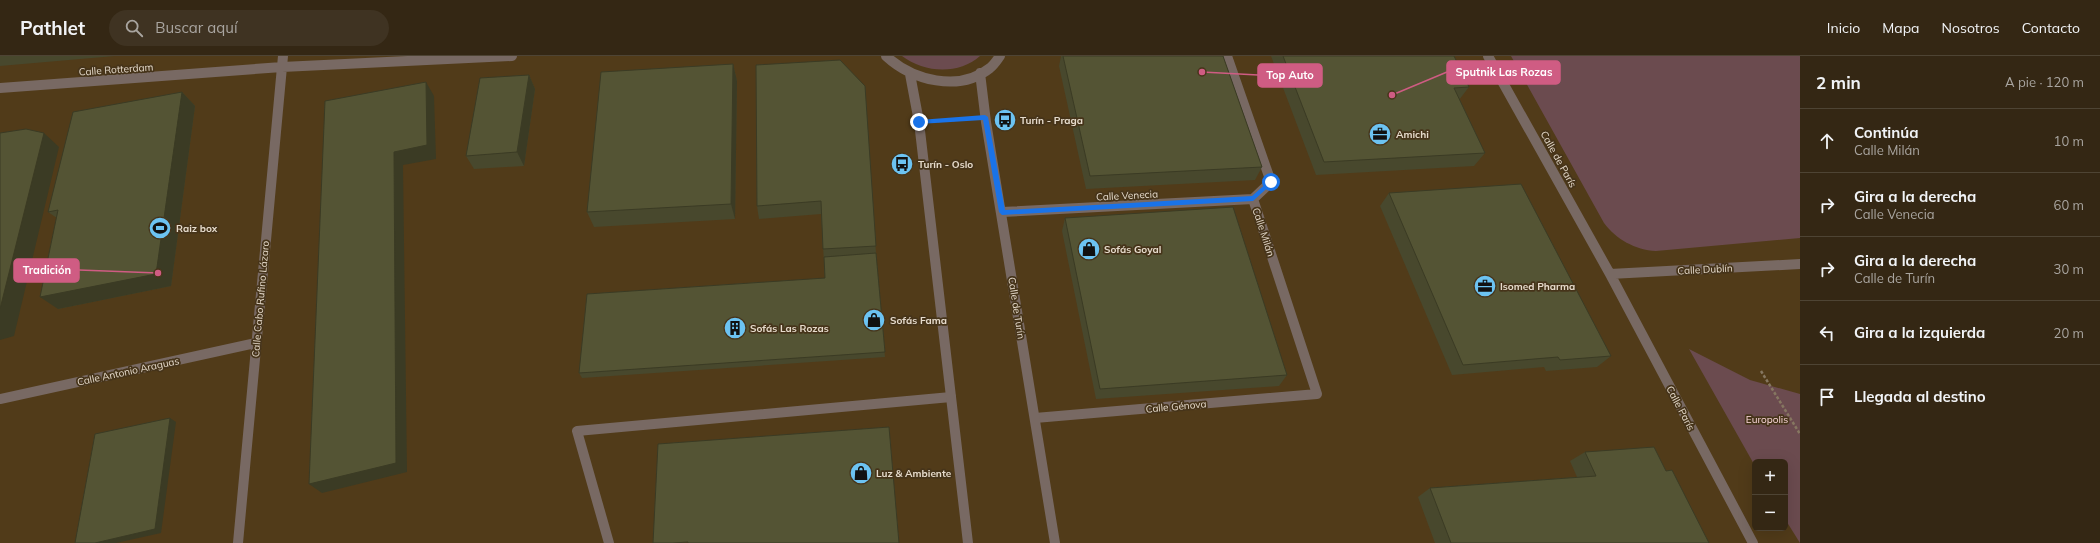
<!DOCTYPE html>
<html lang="es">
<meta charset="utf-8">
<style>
body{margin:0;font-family:Mulish,sans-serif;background:#3f3322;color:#f1f3f6}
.controls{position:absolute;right:12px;bottom:12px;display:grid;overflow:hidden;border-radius:6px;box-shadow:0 4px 16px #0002}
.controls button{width:36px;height:36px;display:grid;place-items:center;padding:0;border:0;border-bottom:1px solid #4e4434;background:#342714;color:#f1f3f6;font:20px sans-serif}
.stop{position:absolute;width:12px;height:12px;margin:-9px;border:3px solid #1a73e8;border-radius:50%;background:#fff}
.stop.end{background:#1a73e8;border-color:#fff;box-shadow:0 1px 4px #0008}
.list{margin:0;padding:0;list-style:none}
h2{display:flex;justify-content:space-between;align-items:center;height:52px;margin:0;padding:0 16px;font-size:17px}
h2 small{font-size:13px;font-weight:400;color:#a9a5a0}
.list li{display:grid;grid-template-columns:26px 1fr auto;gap:12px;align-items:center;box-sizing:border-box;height:64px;padding:0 16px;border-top:1px solid #4e4434}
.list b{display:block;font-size:15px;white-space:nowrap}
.list p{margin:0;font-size:13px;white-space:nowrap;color:#a9a5a0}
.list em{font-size:13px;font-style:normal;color:#a9a5a0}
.icon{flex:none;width:22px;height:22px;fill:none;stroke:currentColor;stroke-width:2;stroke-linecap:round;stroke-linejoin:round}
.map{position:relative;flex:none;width:1800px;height:487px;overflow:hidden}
header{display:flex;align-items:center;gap:24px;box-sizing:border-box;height:56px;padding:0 20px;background:#342714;border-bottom:1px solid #4e4434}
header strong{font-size:19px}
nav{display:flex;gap:22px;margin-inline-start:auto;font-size:14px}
.search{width:280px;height:36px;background:#3f3322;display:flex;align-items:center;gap:10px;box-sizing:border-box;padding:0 14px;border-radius:22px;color:#a9a5a0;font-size:15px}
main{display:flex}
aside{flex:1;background:#342714}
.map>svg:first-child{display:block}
.built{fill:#513b19;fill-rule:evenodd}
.green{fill:#6b4b4f}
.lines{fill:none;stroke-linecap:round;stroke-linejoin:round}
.path{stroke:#867761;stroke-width:2.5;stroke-dasharray:3 2;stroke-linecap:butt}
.service{stroke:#786963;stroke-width:10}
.minor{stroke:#786963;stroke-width:10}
.wall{fill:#48482d}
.shaded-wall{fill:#3b3b24}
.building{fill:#545434;stroke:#3b3b24}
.route{fill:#1a73e8}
.labels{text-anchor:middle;stroke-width:3.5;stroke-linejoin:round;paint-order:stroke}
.street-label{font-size:10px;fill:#e6dbcc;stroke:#46341a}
.poi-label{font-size:10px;font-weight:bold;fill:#e6dbcc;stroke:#46341a;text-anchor:start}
.park-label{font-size:10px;fill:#fdd9dc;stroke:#46341a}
.leader{fill:none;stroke:#cf5c83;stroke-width:1.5}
.callout-dot{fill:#cf5c83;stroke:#46341a;stroke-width:1.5}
.callout{fill:#cf5c83;stroke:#cf5c83;stroke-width:1.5}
.callout-label{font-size:11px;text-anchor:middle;font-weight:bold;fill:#fff}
</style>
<header>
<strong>Pathlet</strong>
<div class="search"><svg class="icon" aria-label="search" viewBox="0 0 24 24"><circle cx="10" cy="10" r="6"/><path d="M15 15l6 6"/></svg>Buscar aquí</div>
<nav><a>Inicio</a><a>Mapa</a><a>Nosotros</a><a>Contacto</a></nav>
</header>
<main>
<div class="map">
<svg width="1800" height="487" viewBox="0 0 1800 487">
<rect width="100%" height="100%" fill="#46341a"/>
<path class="built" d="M0,0H1800V487H0ZM1755,406H1785V472H1755Z"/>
<path class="green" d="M902,0H980C959,19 924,17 902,0Z
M1511,0H1800V182L1656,195C1635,194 1616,183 1604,167Z
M1689,293L1750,324L1800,338V487L1785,463V406H1755V410Z"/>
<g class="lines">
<path class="path" d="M938,65L965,63
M1761,315L1800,378"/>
<path class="service" d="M1002,156L1253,143
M1035,362L1317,338L1253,143L1271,126L1227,0
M609,487L577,375L951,341"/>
<path class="minor" d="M886,0C912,24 959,37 990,12C994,9 997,4 1000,0
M1488,0L1610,218L1753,487
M980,17L986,66L1055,487
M910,18L919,66L968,487
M0,32L282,11L512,0
M1610,218L1800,208
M0,343L256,287
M238,487L283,0"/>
</g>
<path class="wall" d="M0,0H115L0,10Z
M1061,0H1223L1262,111L1255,124L1086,133L1059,10Z
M1271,0H1454L1469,31L1459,44L1485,97L1474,110L1316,119Z
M733,8L737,25L735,163L594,171L587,156Z
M529,19L535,33L524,110L474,113L466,100Z
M865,30L876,197L885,301L582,322L579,317L825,222L821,158L759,163L757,150Z
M182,36L195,50L171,230L58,253L57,162L48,156Z
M1389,137L1611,300L1597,311L1546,315L1544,311L1452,319L1380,150Z
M1065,162L1287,319L1279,330L1096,343L1062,175Z
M1585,396L1666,415L1709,487H1435L1418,441L1430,432L1577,421L1570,405Z"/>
<path class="shaded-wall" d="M733,8L737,25L735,163L731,148Z
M529,19L535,33L524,110L517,96Z
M426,26L434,40L436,103L403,109L407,416L322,437L309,428L394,96Z
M182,36L195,50L171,230L58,253L40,241Z
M44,77L59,91L14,280L0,284V253Z
M170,362L176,366L161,477L116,487H95Z"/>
<path class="building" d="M1063,0H1223L1262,111L1090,120Z
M1283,0H1454L1469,31L1454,32L1485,97L1324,106Z
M840,4L865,30L876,190L823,193L821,145L757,150L756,9Z
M733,8L731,148L587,156L601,16Z
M529,19L517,96L466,100L480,22Z
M426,26L427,89L394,96L396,407L309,428L325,45Z
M182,36L156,218L40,241L58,154L48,156L73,56Z
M26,73L44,77L0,253V77Z
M1521,128L1611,300L1560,304L1558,301L1463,309L1389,137Z
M1233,151L1287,319L1100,333L1065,162Z
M876,197L885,296L579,317L587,238L825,222L824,201Z
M170,362L155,473L95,487H75L95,378Z
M889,371L899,487H688V486L673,487H653L658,388Z
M1654,391L1666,415L1672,414L1709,487H1451L1430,432L1596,420L1585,396Z"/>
<path class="route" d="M985,59L988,61L1005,154L1252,140L1269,125L1274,126L1253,145L1002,159L999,156L983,64L919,68L916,66L919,64Z"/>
<defs>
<g id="bus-disc" transform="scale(1.15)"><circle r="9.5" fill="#6cc3f2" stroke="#46341a"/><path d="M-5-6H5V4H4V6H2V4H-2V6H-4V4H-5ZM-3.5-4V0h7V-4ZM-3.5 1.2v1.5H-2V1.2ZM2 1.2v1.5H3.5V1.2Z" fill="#111"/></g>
<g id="office-disc" transform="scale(1.15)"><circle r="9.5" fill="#6cc3f2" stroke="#46341a"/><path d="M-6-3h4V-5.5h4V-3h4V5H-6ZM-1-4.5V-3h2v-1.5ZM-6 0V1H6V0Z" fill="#111"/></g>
<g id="stadium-disc" transform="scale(1.15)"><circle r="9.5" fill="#6cc3f2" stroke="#46341a"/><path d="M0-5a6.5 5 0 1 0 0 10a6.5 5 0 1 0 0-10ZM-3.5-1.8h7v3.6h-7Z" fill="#111"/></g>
<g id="shop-disc" transform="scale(1.15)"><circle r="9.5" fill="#6cc3f2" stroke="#46341a"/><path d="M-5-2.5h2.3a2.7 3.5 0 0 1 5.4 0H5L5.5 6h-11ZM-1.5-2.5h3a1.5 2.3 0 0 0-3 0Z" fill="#111"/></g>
<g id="building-disc" transform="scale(1.15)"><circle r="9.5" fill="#6cc3f2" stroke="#46341a"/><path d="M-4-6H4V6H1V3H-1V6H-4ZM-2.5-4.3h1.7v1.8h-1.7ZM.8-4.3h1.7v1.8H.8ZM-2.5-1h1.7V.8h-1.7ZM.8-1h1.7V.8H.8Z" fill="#111"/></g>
</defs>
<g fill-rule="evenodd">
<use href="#bus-disc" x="1005" y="64"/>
<use href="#office-disc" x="1380" y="78"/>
<use href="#bus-disc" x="902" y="108"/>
<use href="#stadium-disc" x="160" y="172"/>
<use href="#shop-disc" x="1089" y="193"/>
<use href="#office-disc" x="1485" y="230"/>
<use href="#shop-disc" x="874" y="264"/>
<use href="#building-disc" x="735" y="272"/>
<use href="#shop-disc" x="861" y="417"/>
</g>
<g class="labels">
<g class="street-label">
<text transform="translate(116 13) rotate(-4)" y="4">Calle Rotterdam</text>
<text transform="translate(1559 103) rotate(61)" y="4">Calle de París</text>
<text transform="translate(1127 139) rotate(-3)" y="4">Calle Venecia</text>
<text transform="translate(1264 176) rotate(72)" y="4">Calle Milán</text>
<text transform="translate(1705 213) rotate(-3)" y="4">Calle Dublín</text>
<text transform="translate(260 243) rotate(-85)" y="4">Calle Cabo Rufino Lázaro</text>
<text transform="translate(1017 252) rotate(81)" y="4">Calle de Turín</text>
<text transform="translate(128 315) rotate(-12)" y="4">Calle Antonio Araguas</text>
<text transform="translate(1176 350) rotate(-5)" y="4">Calle Génova</text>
<text transform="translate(1681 352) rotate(62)" y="4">Calle París</text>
</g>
<g class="poi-label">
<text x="1020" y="68">Turín - Praga</text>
<text x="1396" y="82">Amichi</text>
<text x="918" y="112">Turín - Oslo</text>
<text x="176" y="176">Raiz box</text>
<text x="1104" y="197">Sofás Goyal</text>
<text x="1500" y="234">Isomed Pharma</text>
<text x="890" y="268">Sofás Fama</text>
<text x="750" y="276">Sofás Las Rozas</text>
<text x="876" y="421">Luz &amp; Ambiente</text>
</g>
<g class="park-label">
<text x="1767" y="367">Europolis</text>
</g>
</g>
<path class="leader" d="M1392 39L1447 16M1202 16L1258 19M158 217L79 214"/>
<g class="callout-dot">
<circle cx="1392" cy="39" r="4"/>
<circle cx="1202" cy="16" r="4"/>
<circle cx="158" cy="217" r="4"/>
</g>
<g class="callout">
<rect x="1447" y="5" width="113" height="23" rx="4"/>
<rect x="1258" y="8" width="64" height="23" rx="4"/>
<rect x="14" y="203" width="65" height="23" rx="4"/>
</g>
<g class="callout-label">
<text x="1504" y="20">Sputnik Las Rozas</text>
<text x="1290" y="23">Top Auto</text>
<text x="47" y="218">Tradición</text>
</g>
</svg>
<div class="controls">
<button>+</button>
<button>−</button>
</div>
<div class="stop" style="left:1271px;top:126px"></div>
<div class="stop end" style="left:919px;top:66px"></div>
</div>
<aside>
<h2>2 min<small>A pie · 120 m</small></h2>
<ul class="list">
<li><svg class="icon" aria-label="ahead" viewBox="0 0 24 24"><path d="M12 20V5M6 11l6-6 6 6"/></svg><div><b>Continúa</b><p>Calle Milán</p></div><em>10 m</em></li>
<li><svg class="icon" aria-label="right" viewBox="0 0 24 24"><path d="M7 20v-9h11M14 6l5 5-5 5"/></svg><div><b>Gira a la derecha</b><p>Calle Venecia</p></div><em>60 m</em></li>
<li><svg class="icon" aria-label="right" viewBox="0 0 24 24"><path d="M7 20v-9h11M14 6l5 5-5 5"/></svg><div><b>Gira a la derecha</b><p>Calle de Turín</p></div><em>30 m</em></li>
<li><svg class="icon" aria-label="left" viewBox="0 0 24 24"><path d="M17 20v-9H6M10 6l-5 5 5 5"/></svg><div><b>Gira a la izquierda</b></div><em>20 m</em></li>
<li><svg class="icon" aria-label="arrive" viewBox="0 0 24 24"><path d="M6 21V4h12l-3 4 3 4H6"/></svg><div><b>Llegada al destino</b></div></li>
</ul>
</aside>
</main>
